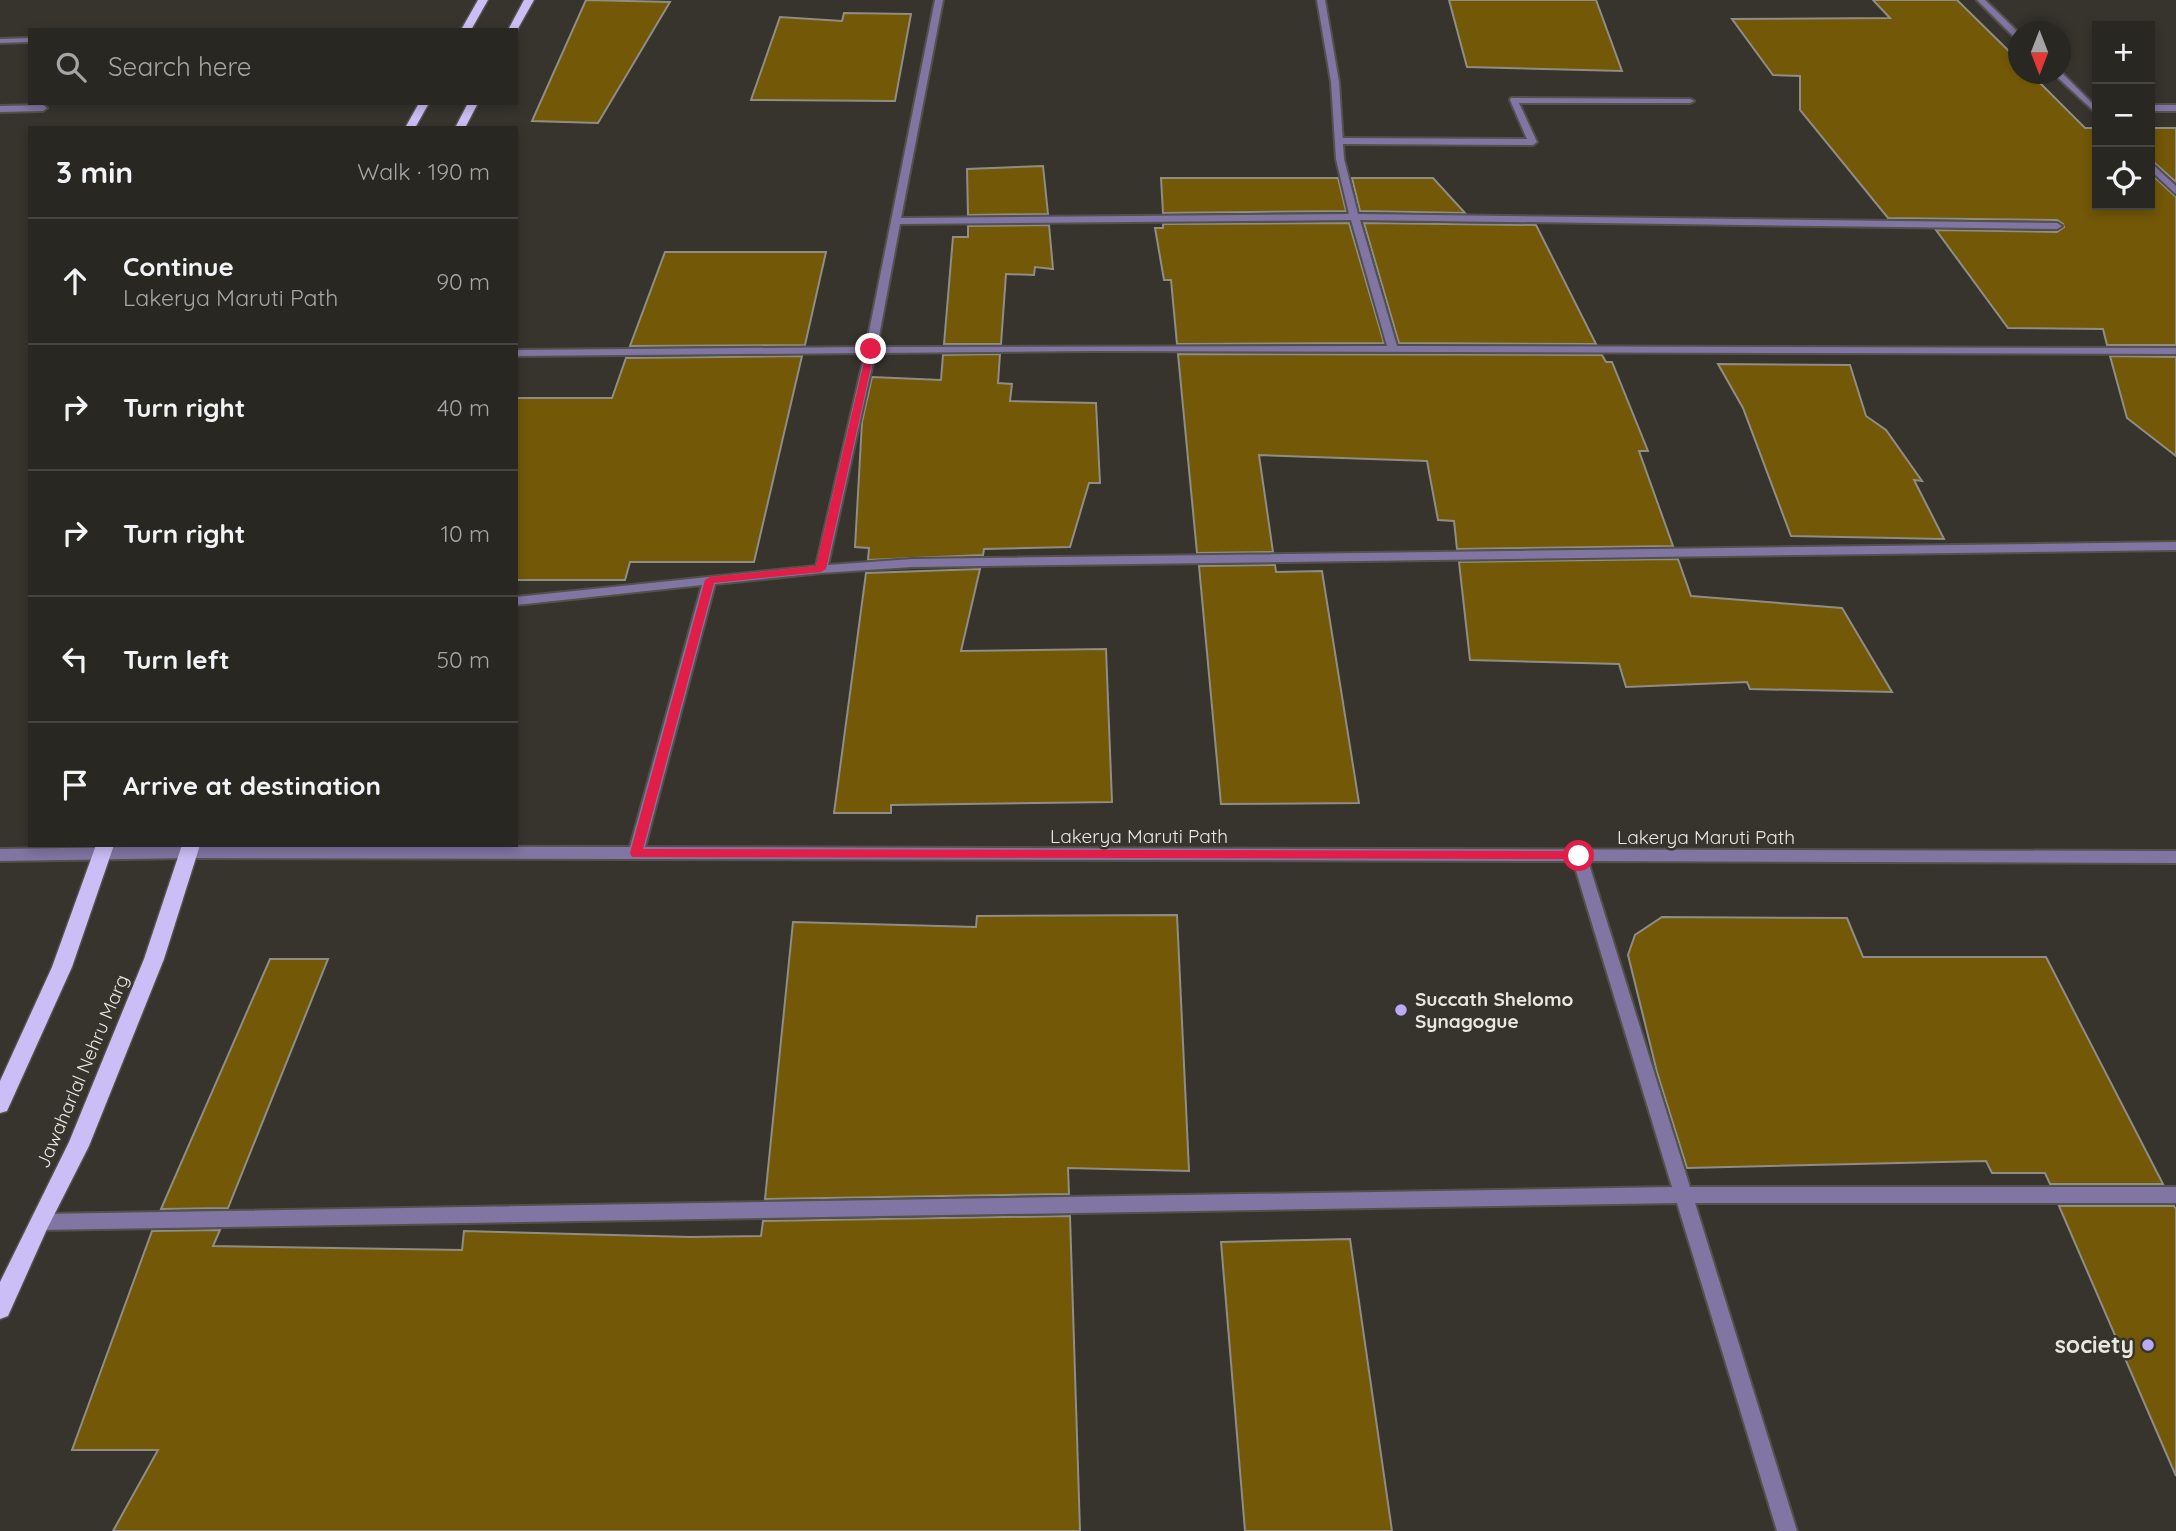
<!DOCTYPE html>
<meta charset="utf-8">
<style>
body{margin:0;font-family:Quicksand,sans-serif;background:#302f2a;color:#f1f3f6}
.controls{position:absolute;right:21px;top:21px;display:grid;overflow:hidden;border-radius:0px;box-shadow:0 4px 10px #0003}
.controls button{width:63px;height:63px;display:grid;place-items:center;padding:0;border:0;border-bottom:2px solid #444440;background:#282722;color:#f1f3f6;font:35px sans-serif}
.compass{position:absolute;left:2008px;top:21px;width:63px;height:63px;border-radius:50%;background:#282722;box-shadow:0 4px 10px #0003;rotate:180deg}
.stop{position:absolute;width:21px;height:21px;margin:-16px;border:5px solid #e11d48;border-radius:50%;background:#fff}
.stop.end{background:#e11d48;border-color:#fff;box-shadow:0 2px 7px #0008}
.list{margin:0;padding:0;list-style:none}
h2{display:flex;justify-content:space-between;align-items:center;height:91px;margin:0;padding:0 28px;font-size:30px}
h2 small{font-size:23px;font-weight:400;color:#a5a5a5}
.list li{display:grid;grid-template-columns:46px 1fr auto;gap:21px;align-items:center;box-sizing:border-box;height:126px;padding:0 28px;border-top:2px solid #444440}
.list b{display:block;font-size:26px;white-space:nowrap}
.list p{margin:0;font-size:23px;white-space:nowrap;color:#a5a5a5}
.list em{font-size:23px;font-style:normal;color:#a5a5a5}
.icon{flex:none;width:38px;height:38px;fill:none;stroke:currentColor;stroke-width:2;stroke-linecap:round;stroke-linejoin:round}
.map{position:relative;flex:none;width:2176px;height:1531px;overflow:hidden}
.search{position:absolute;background:#282722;box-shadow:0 4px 10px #0003;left:28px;top:28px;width:490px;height:77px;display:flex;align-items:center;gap:18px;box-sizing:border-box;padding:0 24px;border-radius:0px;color:#a5a5a5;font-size:26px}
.panel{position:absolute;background:#282722;box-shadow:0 4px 10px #0003;left:28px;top:126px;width:490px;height:721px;border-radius:0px}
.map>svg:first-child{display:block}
.building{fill:#725807;stroke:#908d85;stroke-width:2}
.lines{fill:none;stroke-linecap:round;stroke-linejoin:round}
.lane-casing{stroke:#52514a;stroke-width:4}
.street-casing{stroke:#52514a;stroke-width:4}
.primary-casing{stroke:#52514a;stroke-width:3}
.lane{fill:#8175a3;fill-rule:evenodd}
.street{fill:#8175a3;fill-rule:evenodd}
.primary{fill:#cbbdf5;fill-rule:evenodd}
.route{fill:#e11d48}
.poi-dot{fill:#bda9f5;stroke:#36342d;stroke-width:2.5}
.labels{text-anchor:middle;stroke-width:5;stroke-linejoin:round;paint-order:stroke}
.street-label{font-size:19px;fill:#e8e7e2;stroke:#36342d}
.poi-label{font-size:19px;font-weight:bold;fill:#e8e7e2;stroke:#36342d;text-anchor:start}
.near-poi-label{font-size:23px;font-weight:bold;fill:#e8e7e2;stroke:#36342d;text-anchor:end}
</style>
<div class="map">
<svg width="2176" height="1531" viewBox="0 0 2176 1531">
<rect width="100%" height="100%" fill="#36342d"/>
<path class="building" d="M586,0L670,2L598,123L532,121Z
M1449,0H1596L1622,71L1467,67Z
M1873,0H1957L2019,61V74H2031L2085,128H2097V205H2150V173L2176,197V345H2107L2103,329L2008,328L1936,230L2057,232L2064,227L2063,224L2057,220L1888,218L1800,110V76L1773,75L1732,19L1890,18Z
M844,13L911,14L895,101L751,100L780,17L842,21Z
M2150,128H2176V182L2150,159Z
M1043,166L1048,214L968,215L967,169Z
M1161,178H1338L1346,211L1163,213Z
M1352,178H1433L1465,213L1360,211Z
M1349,223L1384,343L1177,344L1171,280H1164L1155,228H1163V224Z
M1364,223L1536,225L1596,344L1399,343Z
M1049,225L1053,269L1035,267L1034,275L1006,274L1001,344H944L953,237H968V226Z
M665,252H826L805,345L630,346Z
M1000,354L998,383L1012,384L1010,401L1096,403L1100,483H1089L1070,547L984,549L983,555L868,560L869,548L855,547L862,422L872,377L941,380L943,355Z
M1178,354L1602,355L1606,362H1612L1648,451H1639L1673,546L1457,549L1454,521L1438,520L1427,461L1259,455L1273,552L1197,553Z
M802,356L754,562H630L625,580H516V398H612L626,358Z
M2110,356L2176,357V456L2127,418Z
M1718,364L1850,365L1866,416L1886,430L1922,481L1914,480L1944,539L1791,536L1743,408Z
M1678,559L1691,596L1842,608L1892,692L1750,689L1747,682L1626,687L1619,664L1470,660L1459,562Z
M1275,565L1276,572L1322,571L1359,803L1221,804L1199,566Z
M980,569L961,651L1106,649L1112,802L891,805V813H834L866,573Z
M1177,915L1189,1171L1068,1168L1069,1194L765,1199L793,922L976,927L977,916Z
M1662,917L1847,918L1863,957H2046L2163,1184H2050L2045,1173H1992L1986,1161L1687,1168L1657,1072L1628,955L1635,935Z
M270,959H328L228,1208L161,1209Z
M2059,1206H2174L2176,1209V1476Z
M1070,1216L1080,1531H113L158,1450H72L152,1231L220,1230L213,1246L462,1250L464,1231L690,1237L761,1236L763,1221Z
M1350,1239L1392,1531H1245L1221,1242Z"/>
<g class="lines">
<g class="lane-casing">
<path id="lane" d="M1511,98L1690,99L1694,101L1690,103H1519L1537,142L1533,145L1339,144L1335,141L1339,138L1527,139L1510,100Z
M2150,105H2176V111H2150Z"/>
</g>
<g class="street-casing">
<path id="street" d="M935,0H943L901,218L1349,214L1336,159L1331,82L1317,0H1325L1339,82L1344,159L1358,214L2057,223L2062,226L2057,229L1360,220L1397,346L2176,348V354L1093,351L875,353L828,565L912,559L2176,542V550L912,567L821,573L715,584L645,847L2176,851V863L1588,861L1690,1187H2176V1203H1695L1797,1531H1777L1677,1203L39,1230L33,1228L30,1222L33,1216L39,1214L1672,1187L1573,861L189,858L0,861V849L189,846L630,847L702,585L516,605V597L816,566L865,353L516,356V350L866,347ZM1351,220L1387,346L877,347L900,224Z
M1977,0H1985L2018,32V38H2015Z
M30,38V42L0,43V39Z
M2061,72L2097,108V114L2054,74Z
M0,106L43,105L47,108L43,111L0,112Z
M2150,162L2176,186V194L2150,170Z"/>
</g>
<g class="primary-casing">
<path id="primary" d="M478,0H488L471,30H461Z
M524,0H534L516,32V30H508Z
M419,103H429L415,128H405Z
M468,103H478L465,128H455Z
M96,845H114L72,967L7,1111L0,1113V1081L52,967Z
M182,845H200L164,959L89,1146L47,1229L8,1316L0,1319V1282L69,1142L144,959Z"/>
</g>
<use href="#lane" class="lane"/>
<use href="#street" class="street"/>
<use href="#primary" class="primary"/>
</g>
<path class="route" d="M871,347L875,349L826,569L821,572L714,583L643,849L1579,851L1583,853V859L632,857L630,853L705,580L710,577L816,566L867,349Z"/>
<g class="poi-dot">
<circle cx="1401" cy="1010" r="7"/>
<circle cx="2148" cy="1345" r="7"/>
</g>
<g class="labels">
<g class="street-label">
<text x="1139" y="843">Lakerya Maruti Path</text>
<text x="1706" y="844">Lakerya Maruti Path</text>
<text transform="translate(82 1071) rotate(-67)" y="7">Jawaharlal Nehru Marg</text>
</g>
<g class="poi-label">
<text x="1415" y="1006">Succath Shelomo<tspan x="1415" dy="22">Synagogue</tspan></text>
</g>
<g class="near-poi-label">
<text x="2134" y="1353">society</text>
</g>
</g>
</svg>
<div class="controls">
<button>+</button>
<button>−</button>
<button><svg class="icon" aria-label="locate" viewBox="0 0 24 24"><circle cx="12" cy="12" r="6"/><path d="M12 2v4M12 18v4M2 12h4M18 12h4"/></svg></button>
</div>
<svg class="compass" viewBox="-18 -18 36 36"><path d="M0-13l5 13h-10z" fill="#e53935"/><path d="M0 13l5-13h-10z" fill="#a5a5a5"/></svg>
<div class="stop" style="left:1579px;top:856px"></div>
<div class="stop end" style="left:871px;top:349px"></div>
<div class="search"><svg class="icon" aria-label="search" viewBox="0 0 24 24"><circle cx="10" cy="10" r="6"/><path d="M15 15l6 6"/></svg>Search here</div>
<section class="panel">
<h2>3 min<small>Walk · 190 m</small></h2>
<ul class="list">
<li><svg class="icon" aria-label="ahead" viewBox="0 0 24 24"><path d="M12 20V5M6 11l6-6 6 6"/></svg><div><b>Continue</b><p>Lakerya Maruti Path</p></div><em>90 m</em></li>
<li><svg class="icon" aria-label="right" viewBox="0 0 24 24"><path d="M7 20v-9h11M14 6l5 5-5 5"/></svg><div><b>Turn right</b></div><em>40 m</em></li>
<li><svg class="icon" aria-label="right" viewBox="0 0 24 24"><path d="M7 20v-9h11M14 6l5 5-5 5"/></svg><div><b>Turn right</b></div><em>10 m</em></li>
<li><svg class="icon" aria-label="left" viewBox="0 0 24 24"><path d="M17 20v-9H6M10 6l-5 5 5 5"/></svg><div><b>Turn left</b></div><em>50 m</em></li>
<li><svg class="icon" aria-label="arrive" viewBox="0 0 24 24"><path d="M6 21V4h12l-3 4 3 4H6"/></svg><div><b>Arrive at destination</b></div></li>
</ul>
</section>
</div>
